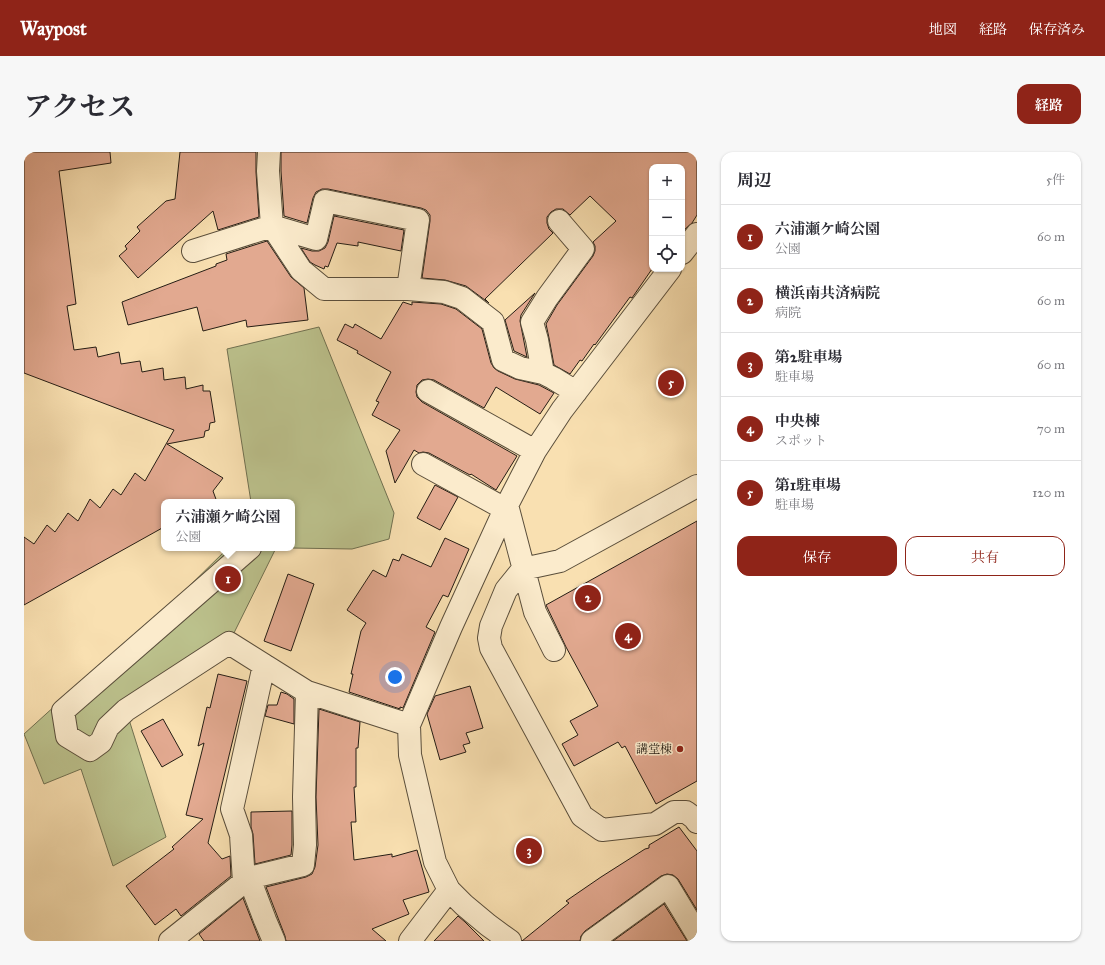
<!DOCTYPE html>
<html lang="ja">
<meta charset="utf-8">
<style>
body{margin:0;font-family:"IM FELL Great Primer","Noto Serif JP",serif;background:#f7f7f7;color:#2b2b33}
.controls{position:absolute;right:12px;top:12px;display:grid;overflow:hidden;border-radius:8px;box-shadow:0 1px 3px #0004}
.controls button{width:36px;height:36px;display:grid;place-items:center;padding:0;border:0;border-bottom:1px solid #e1e1e2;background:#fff;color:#2b2b33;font:20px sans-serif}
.you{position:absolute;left:371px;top:525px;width:14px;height:14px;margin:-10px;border:3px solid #fff;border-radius:50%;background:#1a73e8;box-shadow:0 0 0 6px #1a73e833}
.badge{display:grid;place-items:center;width:26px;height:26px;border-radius:50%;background:#8f2418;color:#fff;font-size:13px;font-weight:700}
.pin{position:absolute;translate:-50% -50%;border:2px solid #fff;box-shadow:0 1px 4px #0006}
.popup{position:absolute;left:137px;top:347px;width:134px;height:52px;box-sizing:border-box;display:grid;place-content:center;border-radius:8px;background:#fff;filter:drop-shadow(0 1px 3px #0005);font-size:13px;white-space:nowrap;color:#7c7c81}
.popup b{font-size:15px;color:#2b2b33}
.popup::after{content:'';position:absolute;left:50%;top:100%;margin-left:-8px;border:8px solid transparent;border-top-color:#fff}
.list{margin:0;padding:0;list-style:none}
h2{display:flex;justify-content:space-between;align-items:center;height:52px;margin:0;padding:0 16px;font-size:17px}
h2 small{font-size:13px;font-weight:400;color:#7c7c81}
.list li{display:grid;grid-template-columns:26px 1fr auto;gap:12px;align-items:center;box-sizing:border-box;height:64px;padding:0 16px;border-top:1px solid #e1e1e2}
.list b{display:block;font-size:15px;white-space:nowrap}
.list p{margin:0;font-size:13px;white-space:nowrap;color:#7c7c81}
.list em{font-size:13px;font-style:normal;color:#7c7c81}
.actions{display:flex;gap:8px;padding:12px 16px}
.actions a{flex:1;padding:9px 0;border:1px solid #8f2418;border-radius:12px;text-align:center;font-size:14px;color:#8f2418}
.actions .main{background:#8f2418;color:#fff}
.icon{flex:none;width:22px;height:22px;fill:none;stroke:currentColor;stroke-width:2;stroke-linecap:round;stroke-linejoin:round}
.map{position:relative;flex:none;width:673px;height:789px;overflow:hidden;border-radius:12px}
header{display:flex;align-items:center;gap:24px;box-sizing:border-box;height:56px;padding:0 20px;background:#8f2418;color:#fff}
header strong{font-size:19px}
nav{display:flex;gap:22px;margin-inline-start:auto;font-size:14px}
.intro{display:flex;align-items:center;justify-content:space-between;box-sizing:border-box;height:96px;padding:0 24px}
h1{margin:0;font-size:28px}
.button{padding:10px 18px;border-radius:12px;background:#8f2418;color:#fff;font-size:14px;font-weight:700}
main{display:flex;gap:24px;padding:0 24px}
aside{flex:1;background:#fff;border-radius:12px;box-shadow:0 1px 3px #0004}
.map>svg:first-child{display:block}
.green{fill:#bcc28d;stroke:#707050}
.building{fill:#e2a990;stroke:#251d14}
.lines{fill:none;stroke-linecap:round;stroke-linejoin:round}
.minor-casing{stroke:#5a4e3b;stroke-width:24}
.minor{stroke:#fbebcc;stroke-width:22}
.poi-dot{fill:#8f2418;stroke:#fbebcc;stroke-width:1.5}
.labels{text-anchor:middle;stroke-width:3;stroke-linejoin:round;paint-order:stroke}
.poi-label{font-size:12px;fill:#251d14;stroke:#fbebcc;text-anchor:end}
</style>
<header>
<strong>Waypost</strong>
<nav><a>地図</a><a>経路</a><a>保存済み</a></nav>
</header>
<div class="intro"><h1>アクセス</h1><a class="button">経路</a></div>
<main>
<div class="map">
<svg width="673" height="789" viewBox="0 0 673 789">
<rect width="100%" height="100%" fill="#f9e0b1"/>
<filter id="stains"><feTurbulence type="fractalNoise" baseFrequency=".005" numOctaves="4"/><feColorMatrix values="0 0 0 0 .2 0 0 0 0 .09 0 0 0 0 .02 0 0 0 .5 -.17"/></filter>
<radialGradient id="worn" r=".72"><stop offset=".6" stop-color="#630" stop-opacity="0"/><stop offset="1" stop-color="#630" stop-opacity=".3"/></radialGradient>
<path class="green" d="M295,175L370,361L365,387L328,397L268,396V350H227L203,197Z
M204,396H252L205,491L102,558L142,685L89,714L57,617L20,632L0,582L66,522L141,458Z"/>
<path class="building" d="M0,0H86L87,11L35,19L52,152L43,154L50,198L72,195L74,205L95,200L97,212L116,209L118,220L139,216L140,228L161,225L162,237L179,233V239H186L191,270L186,271L185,278L181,279L180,285L143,292L199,326L189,339L193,350H140V375L0,453V385L10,392L23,373L31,380L44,361L54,369L66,347L76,356L89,337L97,343L111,321L121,329L150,278L0,221Z
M156,0H232V20L235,65L194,78L189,59L114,126L95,104L103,97L101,94L116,79L113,75L142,49L151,47Z
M257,0H673V63L668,71L660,78L658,76V15H628V117L608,146L606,145L571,193L570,192L558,209L556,208L546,222L530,213L525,186L522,172L533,153L569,104L571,99V94L569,90L592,69L566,44L546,63L539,57H532L527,60L523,65V71L525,77L529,81L461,147L465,151L442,134L421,128L398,126L406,69V63L402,58L397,56L304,37H298L292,40L289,46L283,71L260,64L257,19Z
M310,64L380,78L377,99L334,90V94L313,91L304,115L301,114L300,117L291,113L286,110L277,96L288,99H295L301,96L304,90Z
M243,89L267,125L280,136L284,168L223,175L222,168L179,179L173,155L104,173L98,150L192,114V112L203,108L202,102Z
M511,141L497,163L496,169L503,205L490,199L481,168Z
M379,150L388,153V150L417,152L432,157L458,177L467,211L470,216L474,219L491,227L515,233L530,241L516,262L472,235L460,256L410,228L404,227L398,228L393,233L392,240L393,245L398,250L493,304L472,338L447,322L446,323L405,301L399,300L395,301L390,298L371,331L362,299L376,278L348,263L355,250L352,249L367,220L333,201L334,199L313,188L321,172L329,176L331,172L357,187Z
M411,333L434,345L416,378L393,366Z
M673,369V629L632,652L601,594L598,596L594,590L550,614L538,592L554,583L546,569L574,554L542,495L522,453Z
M421,386L445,397L424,445L419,443L402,475L411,480L379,556L376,555V557L325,540L329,522H327L337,479L342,471L323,458L349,418L362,425L369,407L375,409L378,402L407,415Z
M264,422L290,432L267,499L240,489Z
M194,522L223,529L184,691L198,707L206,704L207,724L157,764L152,757L131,773L102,734L150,697L148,695L179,667L162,663L180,591L174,594L183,555L186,556Z
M446,534L459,576L442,581L446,591L439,593L442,600L416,608L403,562L411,544Z
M257,540L263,542L270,547V572L241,564L244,553H253Z
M295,557L336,570L334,596H332V635H330L332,670H327L330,708L368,702V705L393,698L405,740L379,748L385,762L348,777L362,789H262L261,784L242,735L282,725L288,722L291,715L294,693L292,645Z
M139,567L159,603L138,615L117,579Z
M268,659V693L267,703L231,712L229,682L227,675V660Z
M655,675L673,699V758L654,727L649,723L643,722L637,724L561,779L557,784L556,789H498L545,751L542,749L577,725L621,697L625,696V693Z
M219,746L236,789H180L175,782Z
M640,752L663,789H589Z
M434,764L441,770L460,789H410Z"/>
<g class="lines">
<g class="minor-casing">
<path id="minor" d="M245,0L244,19L248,74L277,118L300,137H384L420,140L438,146L469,170L479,208L496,216L519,221L529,226L552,240
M169,99L248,74L292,87L301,49L394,68L384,137
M658,101L673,82
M519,221L513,188L508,170L523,146L559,97L535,69
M404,239L511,299
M399,312L481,357
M673,334L536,409L499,417L482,438L467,474L465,486L467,496L558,664L578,678L631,672L650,660H662L670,666L673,670
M483,353L511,460L530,498
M226,396L39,559L43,584L66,598L77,590L84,575L102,558L205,491L283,540L385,573
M225,726L241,768L250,789
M220,730L217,683L208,657L240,513
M146,789L225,726L279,713L281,693L280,645L283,540
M386,789L425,738
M486,789L464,773L440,753L425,738L411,710L386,603L385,573L427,475L481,357L511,299L538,258L646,117
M568,789L644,734L673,782"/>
</g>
<use href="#minor" class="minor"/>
</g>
<circle class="poi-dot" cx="656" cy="597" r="4"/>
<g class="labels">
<g class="poi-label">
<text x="648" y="601">講堂棟</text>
</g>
</g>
<rect width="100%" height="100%" filter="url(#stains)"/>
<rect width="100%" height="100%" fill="url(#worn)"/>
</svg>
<div class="controls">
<button>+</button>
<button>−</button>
<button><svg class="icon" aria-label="locate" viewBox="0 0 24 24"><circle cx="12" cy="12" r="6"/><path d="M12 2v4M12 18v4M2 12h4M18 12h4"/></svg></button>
</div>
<div class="you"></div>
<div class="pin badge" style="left:204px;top:427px">1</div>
<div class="popup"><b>六浦瀬ケ崎公園</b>公園</div>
<div class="pin badge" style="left:564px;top:446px">2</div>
<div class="pin badge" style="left:505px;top:699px">3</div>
<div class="pin badge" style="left:604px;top:484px">4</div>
<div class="pin badge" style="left:647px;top:231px">5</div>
</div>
<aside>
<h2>周辺<small>5件</small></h2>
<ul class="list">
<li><span class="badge">1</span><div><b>六浦瀬ケ崎公園</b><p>公園</p></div><em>60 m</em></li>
<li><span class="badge">2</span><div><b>横浜南共済病院</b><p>病院</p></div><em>60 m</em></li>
<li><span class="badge">3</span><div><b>第2駐車場</b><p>駐車場</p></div><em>60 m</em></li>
<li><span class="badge">4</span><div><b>中央棟</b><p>スポット</p></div><em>70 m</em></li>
<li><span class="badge">5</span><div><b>第1駐車場</b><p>駐車場</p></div><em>120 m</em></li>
</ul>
<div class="actions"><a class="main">保存</a><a>共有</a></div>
</aside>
</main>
